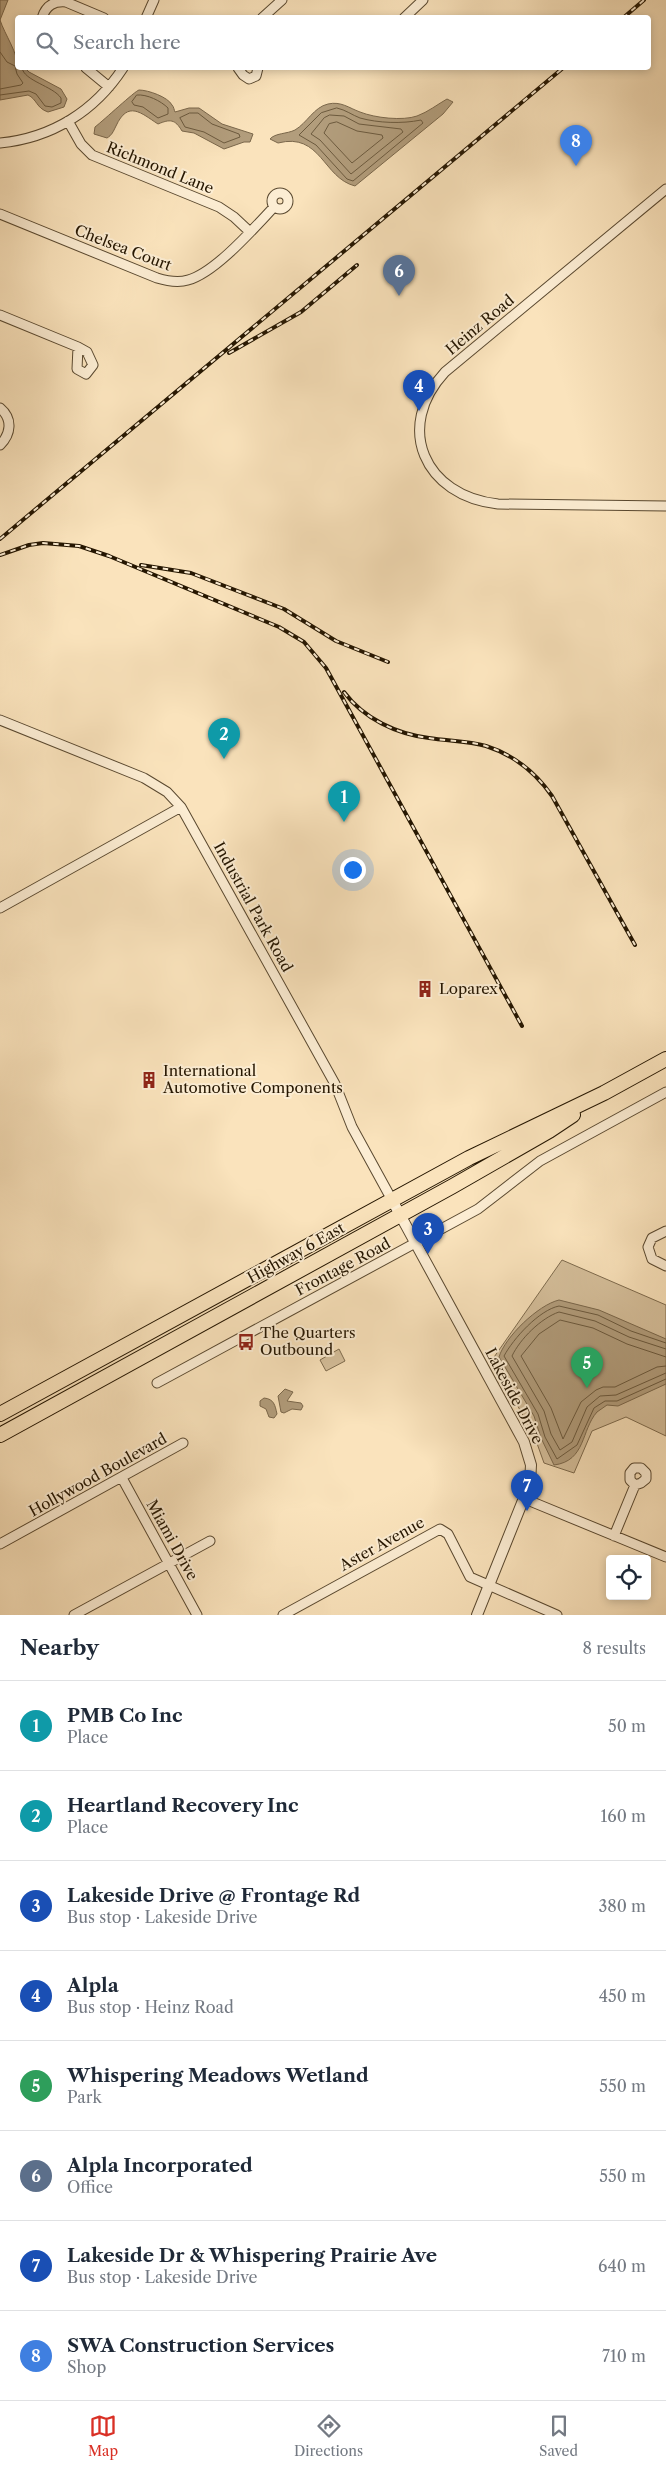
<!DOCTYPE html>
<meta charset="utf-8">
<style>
body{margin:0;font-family:"Libre Caslon Text",serif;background:#f2f2f3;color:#1f2937}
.controls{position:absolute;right:15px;bottom:15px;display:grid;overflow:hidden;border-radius:5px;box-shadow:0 2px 8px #0003}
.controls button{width:45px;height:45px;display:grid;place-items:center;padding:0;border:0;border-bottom:1px solid #e0e1e3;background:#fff;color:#1f2937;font:25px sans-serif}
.you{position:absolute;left:352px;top:869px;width:18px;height:18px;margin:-12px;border:4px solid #fff;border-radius:50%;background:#1a73e8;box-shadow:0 0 0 8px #1a73e833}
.badge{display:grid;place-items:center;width:32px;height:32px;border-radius:50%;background:#d93025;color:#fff;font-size:16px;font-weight:700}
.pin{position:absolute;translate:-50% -41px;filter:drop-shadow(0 1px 2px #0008)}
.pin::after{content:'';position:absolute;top:26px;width:18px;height:15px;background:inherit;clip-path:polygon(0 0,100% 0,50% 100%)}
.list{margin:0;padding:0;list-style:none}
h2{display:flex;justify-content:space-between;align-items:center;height:65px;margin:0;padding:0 20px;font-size:21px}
h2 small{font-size:16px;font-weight:400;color:#747a83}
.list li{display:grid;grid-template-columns:32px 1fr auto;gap:15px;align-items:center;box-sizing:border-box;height:90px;padding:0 20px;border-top:1px solid #e0e1e3}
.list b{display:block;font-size:19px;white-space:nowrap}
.list p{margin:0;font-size:16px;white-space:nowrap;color:#747a83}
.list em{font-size:16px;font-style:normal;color:#747a83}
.icon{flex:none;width:28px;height:28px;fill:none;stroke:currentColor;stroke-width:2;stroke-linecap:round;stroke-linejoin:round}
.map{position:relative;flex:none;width:666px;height:1615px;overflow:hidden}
.search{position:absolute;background:#fff;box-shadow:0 2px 8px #0003;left:15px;right:15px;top:15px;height:55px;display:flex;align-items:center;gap:12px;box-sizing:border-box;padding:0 18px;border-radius:5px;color:#747a83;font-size:19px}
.sheet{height:785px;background:#fff}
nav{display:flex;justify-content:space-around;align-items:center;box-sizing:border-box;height:70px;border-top:1px solid #e0e1e3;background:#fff;font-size:14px;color:#747a83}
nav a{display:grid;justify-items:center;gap:2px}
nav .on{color:#d93025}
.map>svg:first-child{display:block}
.green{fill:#d6c09c;stroke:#7e6b4e}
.water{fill:#b29d7c;stroke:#7a674b}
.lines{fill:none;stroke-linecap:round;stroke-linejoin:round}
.shore{stroke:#6c5a3e;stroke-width:1}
.minor-casing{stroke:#5a4930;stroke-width:11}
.tertiary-casing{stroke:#5a4930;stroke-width:12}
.primary-casing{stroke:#251601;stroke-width:16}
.minor{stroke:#fcedd3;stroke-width:9}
.tertiary{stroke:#fcedd3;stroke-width:10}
.primary{stroke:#fae3bc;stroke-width:14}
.rail-casing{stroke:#251601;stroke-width:4}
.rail{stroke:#fcedd3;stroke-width:2;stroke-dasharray:5.5;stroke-linecap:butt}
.labels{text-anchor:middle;stroke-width:4;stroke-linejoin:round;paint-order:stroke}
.street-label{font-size:15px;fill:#251601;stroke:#fcedd3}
.poi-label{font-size:15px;fill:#251601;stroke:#fcedd3;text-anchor:start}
</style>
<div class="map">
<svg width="666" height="1615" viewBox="0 0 666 1615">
<rect width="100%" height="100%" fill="#fae3bc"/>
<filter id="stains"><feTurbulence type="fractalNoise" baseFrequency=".004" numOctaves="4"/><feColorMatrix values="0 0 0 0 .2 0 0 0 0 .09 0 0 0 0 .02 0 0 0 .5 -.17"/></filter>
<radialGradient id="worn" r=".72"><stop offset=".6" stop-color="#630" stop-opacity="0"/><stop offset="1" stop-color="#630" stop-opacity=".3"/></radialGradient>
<path class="green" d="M562,1260L666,1305V1436L626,1417L592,1431L574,1473L544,1463L534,1435L492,1360Z
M339,1349L345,1361L326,1371L320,1360Z"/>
<path class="water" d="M0,0H8L0,20C5,35 18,53 18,68H25L29,72L61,89L67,99L64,107L48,112C36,108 37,99 28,95L0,100Z
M139,90C148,90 168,97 172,105C174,107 174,110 175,112L189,108H199L222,124L253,134L250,142H244L224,149L194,133L182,131C175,119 170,119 158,124C141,113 128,100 116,126C113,132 112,135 107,138L94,134L95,127C104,120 135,91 139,90Z
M447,99L453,102L443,114L355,186C323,178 321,132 278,143L270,139C275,133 287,134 295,130C307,123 314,107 328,104C341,101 349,108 360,112C375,118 403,121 417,116C428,112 438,104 447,99Z
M559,1300L599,1310L666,1339V1384L618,1406L607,1405C604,1407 600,1410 597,1412C581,1430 586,1461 554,1465L541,1438L534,1416L499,1357C505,1337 538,1305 559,1300Z
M285,1389L293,1392L287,1401L301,1403L303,1406L301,1410L292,1409L284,1413L281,1412L278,1396Z
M264,1398C274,1399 275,1405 277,1414L274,1418L269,1417L266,1409L260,1406V1401Z"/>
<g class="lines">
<path class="shore" d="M0,52L7,62L15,66L17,74L23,83L21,85L0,89
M0,95L29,91L36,94L45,106L52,107L61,103V98C53,86 24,81 22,68
M137,95C147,94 161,101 168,108V114L158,118L143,107L134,105L132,102Z
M337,108C346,110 352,115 360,118C378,123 402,124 421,120L423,123L353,181L347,179L316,145L299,135L321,113Z
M190,113H198L212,124L239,134L240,137L224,143L204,132L185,127L180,118Z
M330,115L344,116L359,124L401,129L403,132L351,174L320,140L311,134L324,118Z
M337,122L357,131L382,135L383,138L352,163L324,133L329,124Z
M666,1343L631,1331L598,1315L559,1306C539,1310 513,1339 504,1356L538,1414L545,1437L557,1459L577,1445L594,1408L605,1401H617L666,1379
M666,1349L629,1337L595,1321L559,1312C541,1318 520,1339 512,1356L544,1411L551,1434L560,1450L572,1442L587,1407L600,1396L616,1395L666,1373
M666,1357L627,1344L593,1328L560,1320L539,1334L521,1356L551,1408L563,1439L581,1402L596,1390L603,1387H615L657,1367L666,1366"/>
<g class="minor-casing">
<path id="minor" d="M42,18C46,5 54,1 66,2L104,18
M146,18L154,0
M262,18L282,0
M404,18L423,0
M86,68L109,87
M238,68L243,75L249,79L256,76L258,68
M68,121L81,144L92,155L219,207L234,217L250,232
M0,143C52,138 95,111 123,68
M666,189L445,372C394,427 424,496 498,504L666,506
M272 201a8 8 0 1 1 16 0a8 8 0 1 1-16 0Z
M0,214L157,278C167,281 178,283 188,280C215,273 254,228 274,207
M0,315L78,347L87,352L93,365L86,374L77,369L78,347
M0,408C13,419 11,434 0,445
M0,720L144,778L167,792L181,807L335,1084L352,1127L392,1200
M0,908L181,807
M666,1231L652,1238L648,1247L652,1259L666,1266
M157,1383L478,1209L540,1161L666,1092
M122,1478L197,1615
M525,1499L666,1557
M614,1536L635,1485L641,1483L646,1479V1473L641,1468H634L630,1473V1480L635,1485
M0,1544L183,1443
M74,1615L210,1541
M283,1615L440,1529L448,1534L470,1577L557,1615"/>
</g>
<g class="tertiary-casing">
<path id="tertiary" d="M392,1200L524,1442L531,1465L530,1483L477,1615"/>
</g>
<g class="primary-casing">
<path id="primary" d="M0,1414L469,1158L604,1093L666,1059
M0,1435L453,1186L549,1131L573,1115"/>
</g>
<use href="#minor" class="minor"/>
<use href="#tertiary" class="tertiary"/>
<use href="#primary" class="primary"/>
<g class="rail-casing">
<path id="rail" d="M623,18L644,0
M229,353L301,312L357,265
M0,539L563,68
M0,555L29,545L43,543L79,546L109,556L279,627L304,642L326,668L522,1026
M141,565L191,573L284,609L336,641L388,662
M344,692C364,719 397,734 429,738C448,741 468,741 486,746C514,755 536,773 552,796L635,945"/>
</g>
<use href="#rail" class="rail"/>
</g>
<defs>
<g id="building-bare" transform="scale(1.35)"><path d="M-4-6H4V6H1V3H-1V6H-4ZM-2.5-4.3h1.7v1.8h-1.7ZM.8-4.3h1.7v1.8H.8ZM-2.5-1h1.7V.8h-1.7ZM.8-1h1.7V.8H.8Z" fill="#8f2418" stroke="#fcedd3" stroke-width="2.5" paint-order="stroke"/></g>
<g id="bus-bare" transform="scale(1.35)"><path d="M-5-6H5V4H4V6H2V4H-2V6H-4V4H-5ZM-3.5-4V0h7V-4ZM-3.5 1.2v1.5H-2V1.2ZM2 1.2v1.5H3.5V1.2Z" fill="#8f2418" stroke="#fcedd3" stroke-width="2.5" paint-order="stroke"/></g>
</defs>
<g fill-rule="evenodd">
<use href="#building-bare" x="425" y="989"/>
<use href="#building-bare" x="149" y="1080"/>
<use href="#bus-bare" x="246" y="1342"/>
</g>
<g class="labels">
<g class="street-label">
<text transform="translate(160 168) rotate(22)" y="5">Richmond Lane</text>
<text transform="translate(123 248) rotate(21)" y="5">Chelsea Court</text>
<text transform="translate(480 325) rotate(-40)" y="5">Heinz Road</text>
<text transform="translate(253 907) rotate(61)" y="5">Industrial Park Road</text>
<text transform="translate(296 1253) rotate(-29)" y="5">Highway 6 East</text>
<text transform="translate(343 1267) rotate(-28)" y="5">Frontage Road</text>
<text transform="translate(514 1396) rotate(62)" y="5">Lakeside Drive</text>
<text transform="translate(98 1475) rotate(-29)" y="5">Hollywood Boulevard</text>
<text transform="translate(172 1540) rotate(61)" y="5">Miami Drive</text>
<text transform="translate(382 1544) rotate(-29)" y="5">Aster Avenue</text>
</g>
<g class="poi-label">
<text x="439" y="994">Loparex</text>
<text x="163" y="1076">International<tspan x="163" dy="17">Automotive Components</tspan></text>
<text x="260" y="1338">The Quarters<tspan x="260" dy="17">Outbound</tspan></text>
</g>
</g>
<rect width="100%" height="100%" filter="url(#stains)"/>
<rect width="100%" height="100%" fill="url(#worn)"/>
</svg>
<div class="controls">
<button><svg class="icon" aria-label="locate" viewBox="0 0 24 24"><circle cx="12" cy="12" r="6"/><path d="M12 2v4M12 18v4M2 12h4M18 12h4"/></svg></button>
</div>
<div class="you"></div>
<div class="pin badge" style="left:344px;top:822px;background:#0f9aa8">1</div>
<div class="pin badge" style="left:224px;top:759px;background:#0f9aa8">2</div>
<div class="pin badge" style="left:428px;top:1254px;background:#1a4fb4">3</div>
<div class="pin badge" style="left:419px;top:411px;background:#1a4fb4">4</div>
<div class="pin badge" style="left:587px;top:1388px;background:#2e9e5b">5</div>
<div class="pin badge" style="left:399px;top:296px;background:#5c6f8a">6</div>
<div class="pin badge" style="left:527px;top:1511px;background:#1a4fb4">7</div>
<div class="pin badge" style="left:576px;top:166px;background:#3f7fe0">8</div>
<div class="search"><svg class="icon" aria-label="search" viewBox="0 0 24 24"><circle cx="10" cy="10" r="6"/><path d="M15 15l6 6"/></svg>Search here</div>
</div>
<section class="sheet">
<h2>Nearby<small>8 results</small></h2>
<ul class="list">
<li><span class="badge" style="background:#0f9aa8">1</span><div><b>PMB Co Inc</b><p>Place</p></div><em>50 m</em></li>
<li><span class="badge" style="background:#0f9aa8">2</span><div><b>Heartland Recovery Inc</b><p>Place</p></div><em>160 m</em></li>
<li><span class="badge" style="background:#1a4fb4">3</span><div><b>Lakeside Drive @ Frontage Rd</b><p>Bus stop · Lakeside Drive</p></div><em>380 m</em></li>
<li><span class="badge" style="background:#1a4fb4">4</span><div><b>Alpla</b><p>Bus stop · Heinz Road</p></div><em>450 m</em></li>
<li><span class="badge" style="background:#2e9e5b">5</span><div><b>Whispering Meadows Wetland</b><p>Park</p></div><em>550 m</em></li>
<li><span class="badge" style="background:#5c6f8a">6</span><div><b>Alpla Incorporated</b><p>Office</p></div><em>550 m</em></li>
<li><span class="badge" style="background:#1a4fb4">7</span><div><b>Lakeside Dr &amp; Whispering Prairie Ave</b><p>Bus stop · Lakeside Drive</p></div><em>640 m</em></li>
<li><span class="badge" style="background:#3f7fe0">8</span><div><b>SWA Construction Services</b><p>Shop</p></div><em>710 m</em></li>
</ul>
</section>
<nav>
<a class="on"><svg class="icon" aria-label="map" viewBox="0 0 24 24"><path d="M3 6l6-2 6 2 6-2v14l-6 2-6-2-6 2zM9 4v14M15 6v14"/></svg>Map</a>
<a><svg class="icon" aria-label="directions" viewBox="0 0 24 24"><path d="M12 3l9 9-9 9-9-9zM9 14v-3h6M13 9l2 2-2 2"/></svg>Directions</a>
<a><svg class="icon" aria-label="saved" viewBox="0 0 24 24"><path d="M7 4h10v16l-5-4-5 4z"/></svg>Saved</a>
</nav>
